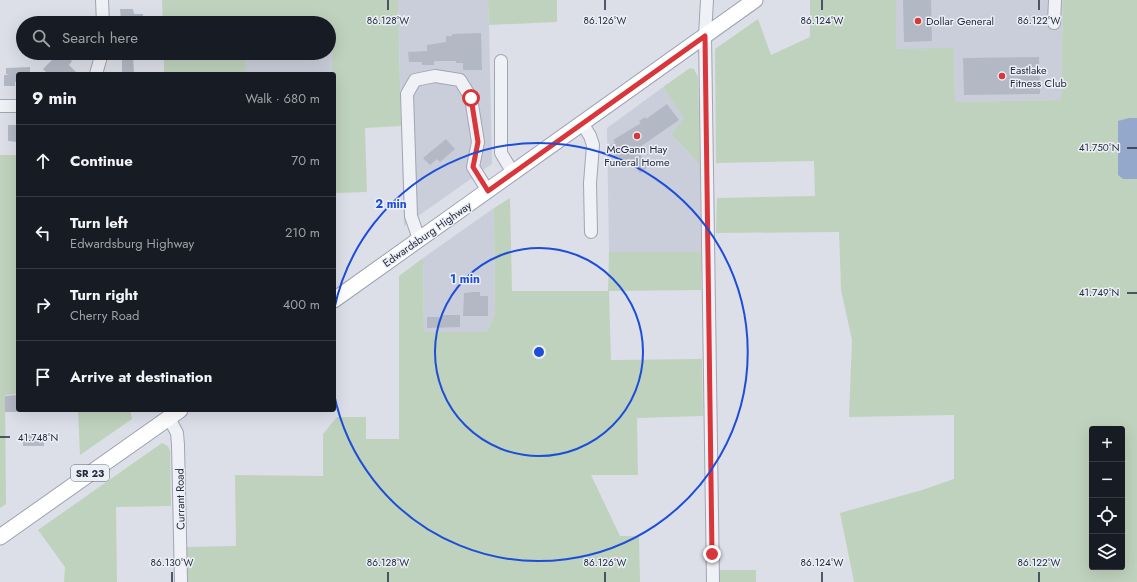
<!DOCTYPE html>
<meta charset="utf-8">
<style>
body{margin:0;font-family:Jost,sans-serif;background:#20242c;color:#f1f3f6}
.controls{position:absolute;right:12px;bottom:12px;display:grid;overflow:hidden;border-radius:4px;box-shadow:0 4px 16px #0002}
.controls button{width:36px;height:36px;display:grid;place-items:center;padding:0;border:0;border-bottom:1px solid #363941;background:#171b24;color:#f1f3f6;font:20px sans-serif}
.stop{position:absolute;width:12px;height:12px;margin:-9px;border:3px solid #d8363a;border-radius:50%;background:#fff}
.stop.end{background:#d8363a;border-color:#fff;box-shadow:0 1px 4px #0008}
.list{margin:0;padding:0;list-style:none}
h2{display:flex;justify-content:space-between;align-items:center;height:52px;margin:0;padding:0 16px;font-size:17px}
h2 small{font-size:13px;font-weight:400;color:#9ea1a6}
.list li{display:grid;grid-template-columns:26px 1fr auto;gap:12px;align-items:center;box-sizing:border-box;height:72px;padding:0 16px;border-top:1px solid #363941}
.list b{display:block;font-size:15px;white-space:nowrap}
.list p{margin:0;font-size:13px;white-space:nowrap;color:#9ea1a6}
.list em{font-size:13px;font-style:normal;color:#9ea1a6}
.icon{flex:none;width:22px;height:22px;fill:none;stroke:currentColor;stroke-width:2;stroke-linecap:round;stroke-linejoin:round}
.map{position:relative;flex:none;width:1137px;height:582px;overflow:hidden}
.search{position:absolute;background:#171b24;box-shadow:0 4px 16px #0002;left:16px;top:16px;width:320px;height:44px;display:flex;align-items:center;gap:10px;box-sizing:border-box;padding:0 14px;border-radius:22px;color:#9ea1a6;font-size:15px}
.panel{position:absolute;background:#171b24;box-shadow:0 4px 16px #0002;left:16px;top:72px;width:320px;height:340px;border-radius:4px}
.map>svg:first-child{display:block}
.built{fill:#caceda}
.green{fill:#bfd2bd;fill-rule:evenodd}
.water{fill:#94a8cb}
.building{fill:#b3b8c5}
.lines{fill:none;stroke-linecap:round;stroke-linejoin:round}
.minor-casing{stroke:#a1a5b2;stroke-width:14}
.major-casing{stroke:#9ba2b4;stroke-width:17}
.minor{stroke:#eff1f6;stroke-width:12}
.major{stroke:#fff;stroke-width:15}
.route{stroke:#d8363a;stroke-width:5}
.ticks{fill:none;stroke:#252b3f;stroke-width:1.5}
.ring{fill:none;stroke:#1d4ed8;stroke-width:2}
.poi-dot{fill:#d8363a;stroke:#eceff5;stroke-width:1.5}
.labels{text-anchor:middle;stroke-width:3;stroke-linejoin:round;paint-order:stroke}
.shield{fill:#eceff5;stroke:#616676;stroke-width:1}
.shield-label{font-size:10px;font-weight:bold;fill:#252b3f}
.poi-label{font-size:11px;fill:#252b3f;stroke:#eceff5;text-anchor:start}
.street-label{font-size:11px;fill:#252b3f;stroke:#eceff5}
.ticks-label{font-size:10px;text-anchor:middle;fill:#252b3f;stroke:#eceff5;stroke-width:3;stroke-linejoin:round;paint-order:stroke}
.centre{fill:#1d4ed8;stroke:#eceff5;stroke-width:2}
.ring-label{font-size:12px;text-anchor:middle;font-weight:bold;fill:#1d4ed8;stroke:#eceff5;stroke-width:3;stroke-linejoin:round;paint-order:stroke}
</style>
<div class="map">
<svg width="1137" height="582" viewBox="0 0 1137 582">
<rect width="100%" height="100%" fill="#dcdfe8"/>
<path class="built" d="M398,0H488L489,25L492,164L404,226Z
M896,0H1063L1061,100L955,102L954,49H896Z
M329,41H332L333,74H246L245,53H329Z
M663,87L685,118L671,134L700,165L701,252H609L607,128Z
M494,208L495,314L487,332L424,333L423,258Z"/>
<path class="green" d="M162,0H398L401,126L365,128L367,192L335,193L332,42L329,41V23H163Z
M488,0H557V22L489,25Z
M810,0H896V49L954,48L955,102L1061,100L1063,0H1137V118H1129L1123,179H1137V582H854L840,513L922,490L954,479V415L849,417L852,340L841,290L839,232L716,233L717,198L815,196L814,161L716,163L715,49L758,19L771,55L810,37ZM1092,429H1122V567H1092Z
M164,53H245L246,74H164Z
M690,68L694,69L698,77L700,165L671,134L684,118L663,87Z
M0,155H18V394L5,395L6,504L0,508Z
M510,198L512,291H608L609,252H701V290L609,291L611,360L702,359L703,416L637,418L638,475H591L620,536H639L640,582H187L186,547L236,546L235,475L323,476V434L337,417H366V439H399V276L423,258L424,332H487L495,314L494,208Z
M78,410H130L132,419L80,455Z
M162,443L168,446L170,451L171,506L116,507L117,582H64L65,567L38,530Z
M719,570H756V582H719Z"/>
<path class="water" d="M1129,118H1137V179H1123L1118,175V121Z"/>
<path class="building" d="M903,0H931L932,41L904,42Z
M120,9H133L134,14H143V23H124V20H121Z
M481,33L482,70H463V63H456V61H434V65H422V62H409L408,52L427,51V45L446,42V36H452V34Z
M59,53H64L72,61L69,65L78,74H48L43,69Z
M122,53H133L134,74H122Z
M1039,57L1040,94L964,95L963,58Z
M30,67V74H18V81L15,82V86H4V75H9L6,74V68Z
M667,104L679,120L637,149L648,167L640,173L630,160L628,162L626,160L620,164L608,147L615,142L613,140L641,123L639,121L645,117L646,119Z
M8,125H18V142L8,141Z
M446,139L455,149L440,162L437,159L430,165L423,158Z
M473,292H480V296H488V316H463L464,293Z
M442,315H460V327L427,328V317H442Z
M17,395V412H5V396Z
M43,434L44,446H23V435Z"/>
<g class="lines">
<g class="minor-casing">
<path id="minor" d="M102,0L103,23
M707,0L705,35L713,582
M1054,23L1055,0
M501,61V153L513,173
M96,74L102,53
M0,106H18
M582,123L590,136L593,145L590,183L591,232
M419,239L411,216L407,94L415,80L435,76L460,80L471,98L478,142L473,167L488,191
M169,418L177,433L178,445L181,582"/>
</g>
<g class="major-casing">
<path id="major" d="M334,300L755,0
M0,537L180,410"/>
</g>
<use href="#minor" class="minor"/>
<use href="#major" class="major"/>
</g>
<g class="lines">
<path class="route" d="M471,98L478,142L473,167L488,191L705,36L712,554"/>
</g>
<path class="ticks" d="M388,0V10M605,0V10M822,0V10M1039,0V10M1127,148H1137M1127,293H1137M0,437H10M172,572V582M388,572V582M605,572V582M822,572V582M1039,572V582"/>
<g class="ring">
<circle cx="539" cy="352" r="104"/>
<path d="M334 310A209 209 0 1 1 334 394"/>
</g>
<g class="poi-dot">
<circle cx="918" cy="21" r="4"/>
<circle cx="1002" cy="76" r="4"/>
<circle cx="637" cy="136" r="4"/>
</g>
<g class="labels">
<rect class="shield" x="71" y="465" width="38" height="16" rx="3"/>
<g class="shield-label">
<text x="90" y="477">SR 23</text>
</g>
<g class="poi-label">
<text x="926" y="25">Dollar General</text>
<text x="1010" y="74">Eastlake<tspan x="1010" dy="13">Fitness Club</tspan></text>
<text x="637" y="153" text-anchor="middle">McGann Hay<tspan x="637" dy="13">Funeral Home</tspan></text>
</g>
<g class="street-label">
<text transform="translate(427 234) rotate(-35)" y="4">Edwardsburg Highway</text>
<text transform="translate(180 499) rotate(-91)" y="4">Currant Road</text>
</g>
</g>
<g class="ticks-label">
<text x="388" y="24">86.128°W</text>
<text x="605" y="24">86.126°W</text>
<text x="822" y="24">86.124°W</text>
<text x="1039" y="24">86.122°W</text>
<text x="1099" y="151">41.750°N</text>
<text x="1099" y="296">41.749°N</text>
<text x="38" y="441">41.748°N</text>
<text x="172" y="566">86.130°W</text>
<text x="388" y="566">86.128°W</text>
<text x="605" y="566">86.126°W</text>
<text x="822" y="566">86.124°W</text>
<text x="1039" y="566">86.122°W</text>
</g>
<circle cx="539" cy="352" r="6" class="centre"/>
<g class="ring-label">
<text x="391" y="208">2 min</text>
<text x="465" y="283">1 min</text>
</g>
</svg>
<div class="controls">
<button>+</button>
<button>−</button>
<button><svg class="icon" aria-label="locate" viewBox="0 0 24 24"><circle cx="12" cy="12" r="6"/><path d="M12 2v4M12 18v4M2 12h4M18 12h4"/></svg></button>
<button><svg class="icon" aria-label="layers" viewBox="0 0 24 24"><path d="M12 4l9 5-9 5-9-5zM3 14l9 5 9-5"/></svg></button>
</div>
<div class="stop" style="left:471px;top:98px"></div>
<div class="stop end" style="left:712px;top:554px"></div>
<div class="search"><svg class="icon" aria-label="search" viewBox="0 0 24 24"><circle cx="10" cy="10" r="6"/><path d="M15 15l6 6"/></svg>Search here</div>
<section class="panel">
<h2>9 min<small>Walk · 680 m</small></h2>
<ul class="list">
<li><svg class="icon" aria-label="ahead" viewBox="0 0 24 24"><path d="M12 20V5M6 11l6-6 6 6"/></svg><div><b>Continue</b></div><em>70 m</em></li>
<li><svg class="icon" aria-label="left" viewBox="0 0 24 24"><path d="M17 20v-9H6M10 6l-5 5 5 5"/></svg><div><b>Turn left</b><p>Edwardsburg Highway</p></div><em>210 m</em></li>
<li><svg class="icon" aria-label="right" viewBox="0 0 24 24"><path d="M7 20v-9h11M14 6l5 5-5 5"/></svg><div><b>Turn right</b><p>Cherry Road</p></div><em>400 m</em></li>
<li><svg class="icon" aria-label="arrive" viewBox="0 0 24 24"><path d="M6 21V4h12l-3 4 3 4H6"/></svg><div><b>Arrive at destination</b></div></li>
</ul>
</section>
</div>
